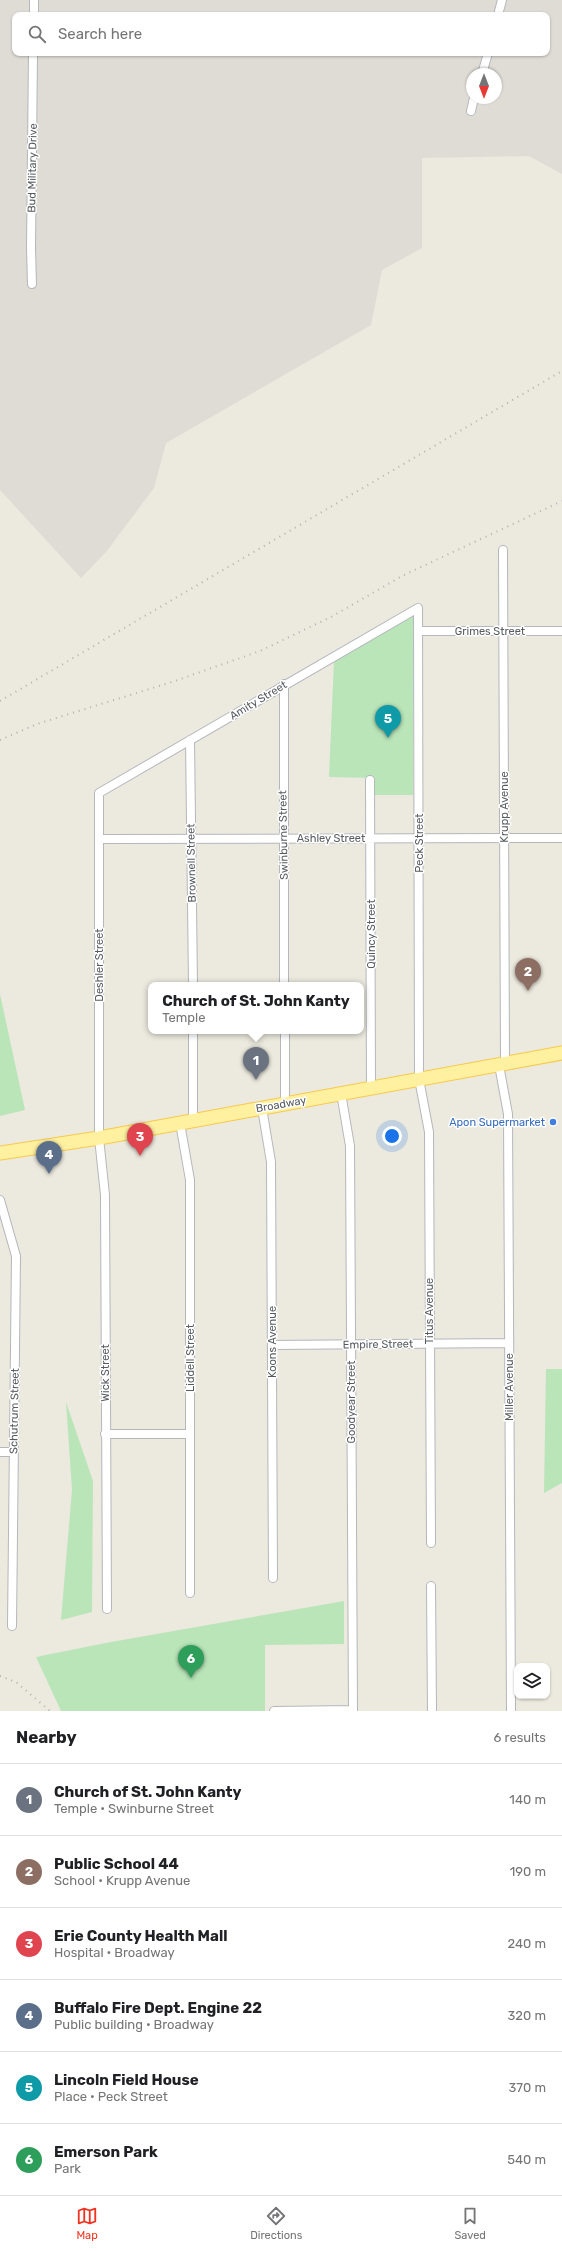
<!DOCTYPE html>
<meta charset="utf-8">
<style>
body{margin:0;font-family:Rubik,sans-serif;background:#f6f6f6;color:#202124}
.controls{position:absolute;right:12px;bottom:12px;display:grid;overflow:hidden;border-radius:8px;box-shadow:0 1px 3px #0004}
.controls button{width:36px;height:36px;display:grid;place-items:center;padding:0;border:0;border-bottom:1px solid #e0e0e0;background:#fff;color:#202124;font:20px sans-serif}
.compass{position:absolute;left:466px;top:68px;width:36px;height:36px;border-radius:50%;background:#fff;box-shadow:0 1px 3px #0004;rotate:180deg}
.you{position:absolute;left:392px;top:1136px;width:14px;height:14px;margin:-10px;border:3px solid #fff;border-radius:50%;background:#1a73e8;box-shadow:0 0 0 6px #1a73e833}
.badge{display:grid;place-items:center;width:26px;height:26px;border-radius:50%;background:#f03320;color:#fff;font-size:13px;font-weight:700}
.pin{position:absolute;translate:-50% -33px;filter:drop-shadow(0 1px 2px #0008)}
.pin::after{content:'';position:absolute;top:21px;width:14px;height:12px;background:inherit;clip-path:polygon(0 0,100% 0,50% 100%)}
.popup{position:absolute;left:148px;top:982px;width:216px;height:52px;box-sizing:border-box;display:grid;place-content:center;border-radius:8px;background:#fff;filter:drop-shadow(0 1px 3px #0005);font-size:13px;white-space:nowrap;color:#757577}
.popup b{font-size:15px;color:#202124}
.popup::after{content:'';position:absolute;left:50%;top:100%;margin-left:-8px;border:8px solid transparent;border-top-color:#fff}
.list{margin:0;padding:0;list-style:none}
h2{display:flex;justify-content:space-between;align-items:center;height:52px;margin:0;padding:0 16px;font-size:17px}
h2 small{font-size:13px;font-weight:400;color:#757577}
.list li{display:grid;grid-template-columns:26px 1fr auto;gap:12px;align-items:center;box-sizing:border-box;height:72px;padding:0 16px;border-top:1px solid #e0e0e0}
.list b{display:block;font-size:15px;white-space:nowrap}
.list p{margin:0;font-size:13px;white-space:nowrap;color:#757577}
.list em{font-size:13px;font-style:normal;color:#757577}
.icon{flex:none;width:22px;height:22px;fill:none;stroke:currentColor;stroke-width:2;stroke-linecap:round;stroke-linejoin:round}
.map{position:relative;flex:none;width:562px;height:1711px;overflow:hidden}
.search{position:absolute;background:#fff;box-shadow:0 1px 3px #0004;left:12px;right:12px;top:12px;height:44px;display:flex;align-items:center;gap:10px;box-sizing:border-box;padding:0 14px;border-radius:8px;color:#757577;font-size:15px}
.sheet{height:484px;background:#fff}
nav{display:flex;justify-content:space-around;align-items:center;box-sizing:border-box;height:56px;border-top:1px solid #e0e0e0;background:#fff;font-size:11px;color:#757577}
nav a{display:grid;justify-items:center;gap:2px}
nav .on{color:#f03320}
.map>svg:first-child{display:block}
.industrial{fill:#dfdcd6;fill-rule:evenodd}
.green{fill:#b9e5b9}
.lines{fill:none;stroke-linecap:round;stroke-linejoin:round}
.minor-casing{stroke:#b5b7bd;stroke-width:10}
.primary-casing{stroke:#f7c94c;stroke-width:15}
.minor{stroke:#fff;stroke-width:8}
.primary{stroke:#fff1a0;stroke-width:13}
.rail{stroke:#b1b2b2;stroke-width:2;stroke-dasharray:1 5;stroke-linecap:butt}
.shop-dot{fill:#3f7fe0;stroke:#fff;stroke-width:1.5}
.labels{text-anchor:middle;stroke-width:3;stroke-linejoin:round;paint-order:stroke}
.street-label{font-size:11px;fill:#585c61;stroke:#fff}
.shop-label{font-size:11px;fill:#366cbe;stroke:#fff;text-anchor:end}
</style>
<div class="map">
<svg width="562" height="1711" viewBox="0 0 562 1711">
<rect width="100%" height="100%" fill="#ece9de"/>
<path class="industrial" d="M0,0H562V174L529,156L422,158V248L382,270L371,325L166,443L154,488L106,552L81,578L0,490ZM15,15H547V53H15ZM472,74H496V98H472Z"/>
<path class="green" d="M413,614V795H375V778L329,777L334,660Z
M0,994L25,1110L0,1116Z
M546,1369H562V1483L544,1493Z
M66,1402L93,1481L92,1612L61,1620L72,1490Z
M344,1601V1644L265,1645V1711H61L36,1657L111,1642Z"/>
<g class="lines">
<g class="minor-casing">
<path id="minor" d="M34,15V0
M498,15L502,0
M482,74L488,53
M471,111L474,98
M32,284L31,248L33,53
M503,550L505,1063
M418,631H562
M284,684V985
M190,740L193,985
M370,780L371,1088
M99,839L562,838
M193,1031V1121
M285,1031V1103
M499,1065L508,1114L511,1711
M341,1093L350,1146L353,1711
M262,1108L271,1162L273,1578
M180,1123L190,1180V1593
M0,1200L16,1256L12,1626
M272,1345L509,1343
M105,1434H190
M0,1452H13
M431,1586L432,1711
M107,1609L105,1195L99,1138V793L418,608L419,1079L429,1132L431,1543
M274,1711L353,1710"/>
</g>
<g class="primary-casing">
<path id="primary" d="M0,1153L99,1138L562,1053"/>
</g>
<use href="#minor" class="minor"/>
<use href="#primary" class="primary"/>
<path class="rail" d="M0,701L562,371
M0,740L37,724L175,681L260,651L333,616L404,575L562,501
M0,1676L16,1682L50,1711"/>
</g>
<circle class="shop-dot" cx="553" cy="1122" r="4"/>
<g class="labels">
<g class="street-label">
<text transform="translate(32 168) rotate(-89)" y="4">Bud Military Drive</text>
<text x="490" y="635">Grimes Street</text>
<text transform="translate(258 700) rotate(-31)" y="4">Amity Street</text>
<text transform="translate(504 807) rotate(-90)" y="4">Krupp Avenue</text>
<text transform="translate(283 835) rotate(-91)" y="4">Swinburne Street</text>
<text x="331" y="842">Ashley Street</text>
<text transform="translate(419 843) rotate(-90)" y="4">Peck Street</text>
<text transform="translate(191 863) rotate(-91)" y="4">Brownell Street</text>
<text transform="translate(371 934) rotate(-90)" y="4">Quincy Street</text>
<text transform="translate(99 965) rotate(-90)" y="4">Deshler Street</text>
<text transform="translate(281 1104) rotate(-10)" y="4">Broadway</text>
<text transform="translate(429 1311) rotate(-90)" y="4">Titus Avenue</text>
<text transform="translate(272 1342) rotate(-90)" y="4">Koons Avenue</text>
<text transform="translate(378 1344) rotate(-1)" y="4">Empire Street</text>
<text transform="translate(190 1358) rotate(-90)" y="4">Liddell Street</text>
<text transform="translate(105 1373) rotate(-90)" y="4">Wick Street</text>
<text transform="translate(509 1387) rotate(-90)" y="4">Miller Avenue</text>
<text transform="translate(351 1402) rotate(-90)" y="4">Goodyear Street</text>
<text transform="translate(14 1411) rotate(-89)" y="4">Schutrum Street</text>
</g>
<g class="shop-label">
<text x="545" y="1126">Apon Supermarket</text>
</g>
</g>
</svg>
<div class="controls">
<button><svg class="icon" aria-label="layers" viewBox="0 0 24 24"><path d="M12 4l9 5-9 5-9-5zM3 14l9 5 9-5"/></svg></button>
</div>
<svg class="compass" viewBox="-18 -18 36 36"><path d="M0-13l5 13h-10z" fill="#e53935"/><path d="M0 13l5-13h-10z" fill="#757577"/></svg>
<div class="you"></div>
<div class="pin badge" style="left:256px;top:1080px;background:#6b7280">1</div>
<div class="popup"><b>Church of St. John Kanty</b>Temple</div>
<div class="pin badge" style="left:528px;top:991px;background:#8d6e63">2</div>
<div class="pin badge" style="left:140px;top:1156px;background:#e0444e">3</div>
<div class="pin badge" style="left:49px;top:1174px;background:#5c6f8a">4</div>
<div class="pin badge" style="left:388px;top:738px;background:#0f9aa8">5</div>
<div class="pin badge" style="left:191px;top:1678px;background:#2e9e5b">6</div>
<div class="search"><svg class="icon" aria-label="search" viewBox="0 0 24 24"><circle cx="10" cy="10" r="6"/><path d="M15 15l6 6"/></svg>Search here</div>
</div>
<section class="sheet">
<h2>Nearby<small>6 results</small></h2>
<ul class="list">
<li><span class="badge" style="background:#6b7280">1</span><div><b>Church of St. John Kanty</b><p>Temple · Swinburne Street</p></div><em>140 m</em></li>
<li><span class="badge" style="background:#8d6e63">2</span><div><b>Public School 44</b><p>School · Krupp Avenue</p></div><em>190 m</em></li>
<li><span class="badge" style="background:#e0444e">3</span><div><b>Erie County Health Mall</b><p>Hospital · Broadway</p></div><em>240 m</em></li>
<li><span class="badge" style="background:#5c6f8a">4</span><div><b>Buffalo Fire Dept. Engine 22</b><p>Public building · Broadway</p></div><em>320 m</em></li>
<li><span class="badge" style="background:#0f9aa8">5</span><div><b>Lincoln Field House</b><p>Place · Peck Street</p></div><em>370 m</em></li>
<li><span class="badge" style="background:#2e9e5b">6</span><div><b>Emerson Park</b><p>Park</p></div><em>540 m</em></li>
</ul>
</section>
<nav>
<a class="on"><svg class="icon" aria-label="map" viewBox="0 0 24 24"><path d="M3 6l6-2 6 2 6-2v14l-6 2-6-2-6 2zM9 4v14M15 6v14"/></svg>Map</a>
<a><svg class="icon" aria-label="directions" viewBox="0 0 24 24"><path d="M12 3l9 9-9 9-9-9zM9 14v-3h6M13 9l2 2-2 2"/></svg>Directions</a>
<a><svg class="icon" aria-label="saved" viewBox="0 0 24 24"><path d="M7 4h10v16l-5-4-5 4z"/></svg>Saved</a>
</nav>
